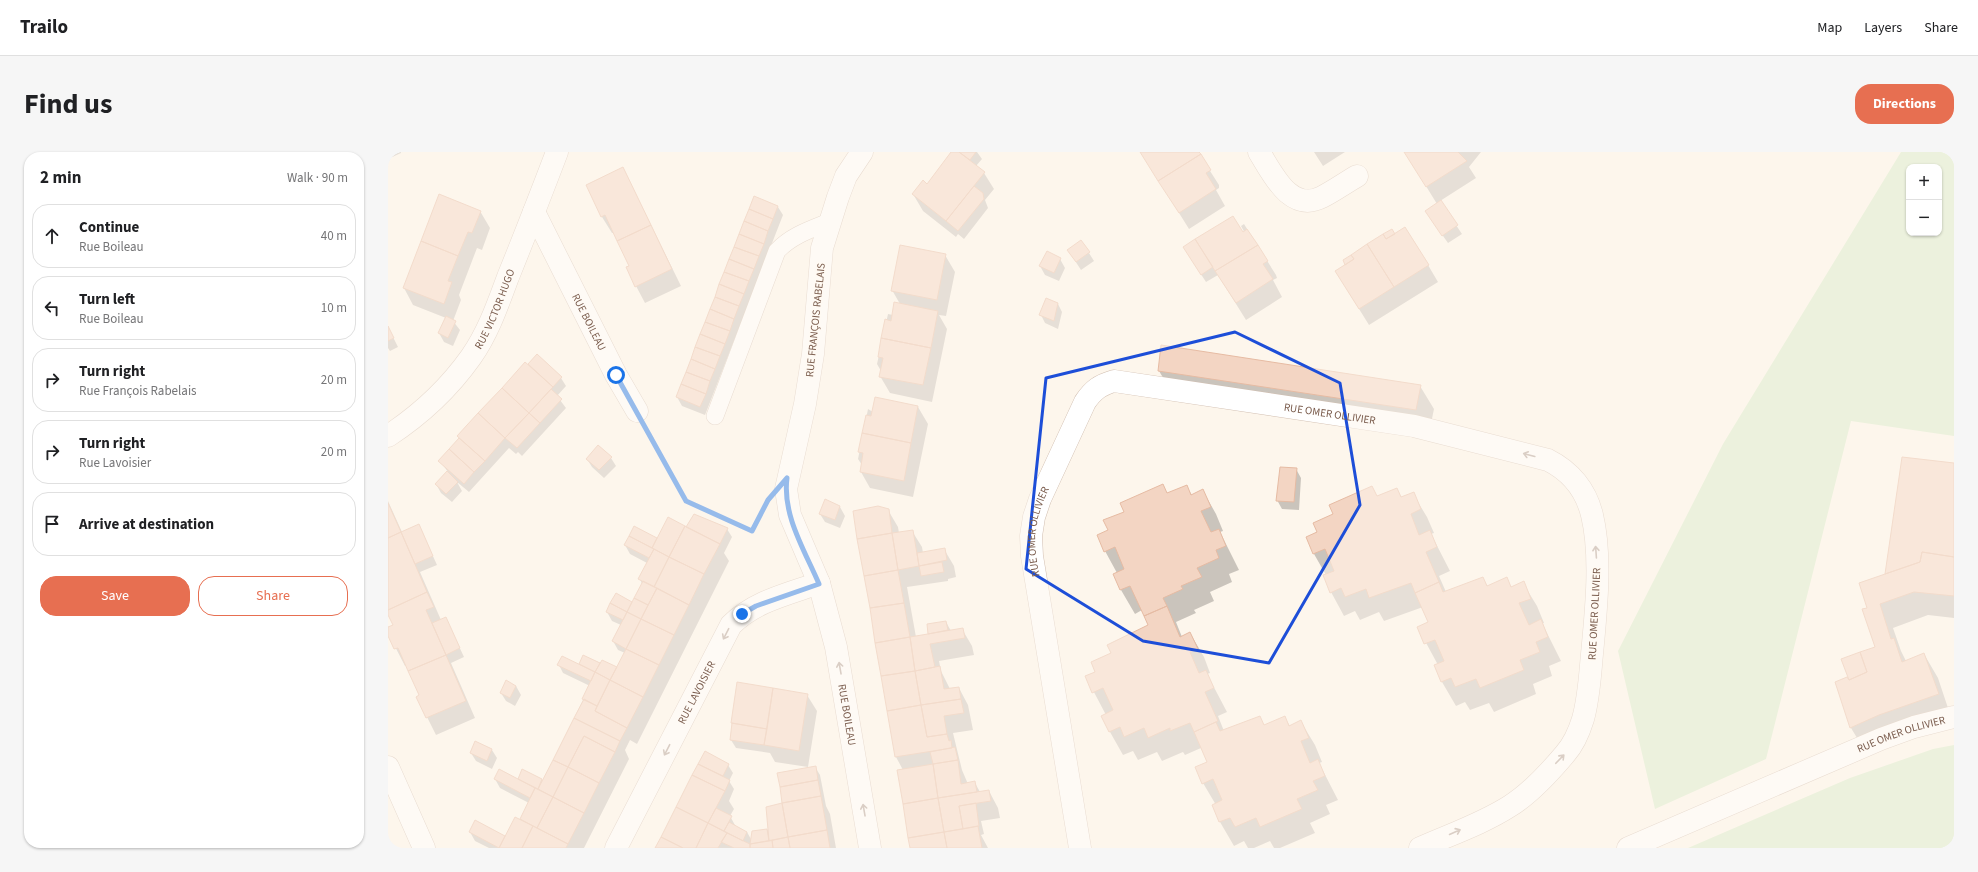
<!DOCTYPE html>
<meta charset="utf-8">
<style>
body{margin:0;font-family:"Source Sans 3",sans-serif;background:#f6f6f6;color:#202124}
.controls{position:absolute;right:12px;top:12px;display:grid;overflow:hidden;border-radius:8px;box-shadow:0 1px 3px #0004}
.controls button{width:36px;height:36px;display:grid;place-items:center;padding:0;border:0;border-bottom:1px solid #e0e0e0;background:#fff;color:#202124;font:20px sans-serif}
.stop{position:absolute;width:12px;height:12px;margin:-9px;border:3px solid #1a73e8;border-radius:50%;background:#fff}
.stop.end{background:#1a73e8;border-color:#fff;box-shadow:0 1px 4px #0008}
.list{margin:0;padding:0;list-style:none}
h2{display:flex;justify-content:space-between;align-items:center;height:52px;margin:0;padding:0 16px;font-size:17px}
h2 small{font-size:13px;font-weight:400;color:#757577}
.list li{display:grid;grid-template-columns:26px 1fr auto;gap:12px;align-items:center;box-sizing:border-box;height:64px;margin:0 8px 8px;padding:0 8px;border:1px solid #e0e0e0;border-radius:16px}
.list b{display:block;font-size:15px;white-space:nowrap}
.list p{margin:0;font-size:13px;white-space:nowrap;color:#757577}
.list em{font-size:13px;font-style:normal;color:#757577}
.actions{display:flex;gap:8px;padding:12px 16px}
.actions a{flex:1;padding:9px 0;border:1px solid #e76f51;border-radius:16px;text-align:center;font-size:14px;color:#e76f51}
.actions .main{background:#e76f51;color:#fff}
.icon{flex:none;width:22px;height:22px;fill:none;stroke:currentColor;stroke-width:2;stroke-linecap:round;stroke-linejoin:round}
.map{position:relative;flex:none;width:1566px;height:696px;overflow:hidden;border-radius:16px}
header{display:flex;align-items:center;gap:24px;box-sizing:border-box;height:56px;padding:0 20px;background:#fff;border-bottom:1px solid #e0e0e0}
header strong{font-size:19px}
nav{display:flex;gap:22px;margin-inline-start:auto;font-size:14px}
.intro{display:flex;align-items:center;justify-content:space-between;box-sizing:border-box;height:96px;padding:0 24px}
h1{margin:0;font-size:28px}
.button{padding:10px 18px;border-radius:16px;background:#e76f51;color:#fff;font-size:14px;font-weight:700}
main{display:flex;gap:24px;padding:0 24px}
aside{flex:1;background:#fff;border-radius:16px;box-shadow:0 1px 3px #0004}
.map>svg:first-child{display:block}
.green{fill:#d8ecc9;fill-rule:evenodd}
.shadow{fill:#0003}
.building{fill:#f3d5c3;stroke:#e6bba3}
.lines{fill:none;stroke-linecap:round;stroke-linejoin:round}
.service-casing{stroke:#d1beb0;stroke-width:18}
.minor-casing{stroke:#d1beb0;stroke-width:23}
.path{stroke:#d9b8a5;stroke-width:2.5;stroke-dasharray:1 3;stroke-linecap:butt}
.service{stroke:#fff;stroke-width:17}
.minor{stroke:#fff;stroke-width:22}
.oneway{stroke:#af9d94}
.route{stroke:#1a73e8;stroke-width:5}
.marked{fill:none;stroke:#1d4ed8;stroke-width:3;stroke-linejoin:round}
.labels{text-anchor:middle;stroke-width:3;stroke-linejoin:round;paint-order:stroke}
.street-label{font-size:11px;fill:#7a5c4d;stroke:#fffaf3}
</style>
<header>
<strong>Trailo</strong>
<nav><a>Map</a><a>Layers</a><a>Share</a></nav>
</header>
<div class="intro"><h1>Find us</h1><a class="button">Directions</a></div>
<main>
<aside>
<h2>2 min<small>Walk · 90 m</small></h2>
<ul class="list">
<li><svg class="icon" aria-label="ahead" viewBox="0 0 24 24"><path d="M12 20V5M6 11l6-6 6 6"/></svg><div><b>Continue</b><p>Rue Boileau</p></div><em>40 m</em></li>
<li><svg class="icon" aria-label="left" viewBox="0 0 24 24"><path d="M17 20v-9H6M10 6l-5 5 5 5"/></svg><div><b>Turn left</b><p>Rue Boileau</p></div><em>10 m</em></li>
<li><svg class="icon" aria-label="right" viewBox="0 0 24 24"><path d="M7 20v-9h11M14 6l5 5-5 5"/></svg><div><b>Turn right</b><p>Rue François Rabelais</p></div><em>20 m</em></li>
<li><svg class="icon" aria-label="right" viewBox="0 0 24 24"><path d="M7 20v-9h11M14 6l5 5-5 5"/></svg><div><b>Turn right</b><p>Rue Lavoisier</p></div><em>20 m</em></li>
<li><svg class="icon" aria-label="arrive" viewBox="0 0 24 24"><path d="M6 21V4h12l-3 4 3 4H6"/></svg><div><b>Arrive at destination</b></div></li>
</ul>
<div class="actions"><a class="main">Save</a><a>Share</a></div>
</aside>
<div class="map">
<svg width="1566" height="696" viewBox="0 0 1566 696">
<rect width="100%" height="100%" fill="#fdf6ec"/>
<path class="green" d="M1513,0H1566V284L1463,269L1378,607L1267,657L1230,499L1335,292ZM1521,15H1551V81H1521Z
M1566,593V696H1300L1462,626L1545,597Z"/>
<path class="shadow" d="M0,0H13V1L0,7Z
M564,0H589L594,7L588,14L596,21L606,37L597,48L600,56L576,87L570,82L568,85L535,59L525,42L539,33Z
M753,0H810L831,33V36L828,38L837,54L801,77Z
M926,0H957L935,14Z
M1017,0H1093L1081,15L1088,26L1052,49L1074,82L1060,91L1043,67L1049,52Z
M235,16L293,134L257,151L248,134L242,114L226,81H224L214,65L200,34Z
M390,55L395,63L317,263L294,254L289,245Z
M92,59L102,76L94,98L89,96L71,143L73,148L65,169L72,178L65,194L56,190L51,181L58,166L25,153L16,136Z
M856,72L888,123L889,126L885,128L894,145L858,168L830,123L818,130L801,104L857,84L858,83L853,74Z
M680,98L701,101L706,109L693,118Z
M557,103L567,120L558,164L551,163L559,177L544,250L502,241L492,224L493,219L489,212L500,162L505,163L512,152L504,138Z
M672,107L677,116L671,129L657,123L652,114Z
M1040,113L1050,130L981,173L958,136Z
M670,152L674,160L670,177L657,171L653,163Z
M0,175L10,195L2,199L0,196Z
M141,212L173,226L178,234L169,244L178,256L134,304L130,300L128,302L121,296L81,340L69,330L74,339L64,350L53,341L48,332L60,320L52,309L143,217Z
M771,219L1032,234L1046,257L1041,281L785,242Z
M488,247L530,255L540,272L525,345L482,336L473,320L474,313L470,307L480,257L485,260Z
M223,306L228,314L216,326L204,315L199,307Z
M1515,306L1566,312V466L1540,463L1505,476L1513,499L1518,509L1536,502L1550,526L1563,565L1477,599L1463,576L1448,531H1462L1488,495L1480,456L1498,423Z
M908,317L913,326L911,358L894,357L889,348Z
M774,333L780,342L798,334L804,343L815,339L828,362L835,379L832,380L851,418L841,422L844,430L822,440L826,449L806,458L808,461L788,470L794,485L802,481L816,505L822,521L819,522L839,560L830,564L836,579L876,574L897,566L902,574L913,570L927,593L934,610L931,611L950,648L938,653L942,662L922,671L927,681L892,696H886L882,689L866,696H860L856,689L846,694L832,670L825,654L828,653L815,631L820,610L813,596L797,603L795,600L774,609L769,600L750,608L745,599L735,603L722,580L718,563L698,525L709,520L725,502L761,473L754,458L747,462L733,438L726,422L729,421L717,399L721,379L737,360Z
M1009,337L1014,346L1025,342L1039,365L1046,381L1043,382L1062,419L1051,424L1058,440L1095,426L1100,435L1119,427L1124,436L1135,431L1149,454L1156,471H1154L1173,509L1161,514L1164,524L1145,532L1148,542L1106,560L1101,551L1082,558L1077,550L1068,554L1054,530L1047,514L1050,513L1030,476L1041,471L1035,455L996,469L991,460L972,468L967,459L956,464L943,440L938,423L926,402L920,385L989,345Z
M0,349L14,380L31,373L35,382L49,413L32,420L53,468L62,475L76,505L63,511L87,566L48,583L29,545L32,544L19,513L17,514L0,481V476L6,473L0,460Z
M437,349L452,355L457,364L452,376L437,370L432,362Z
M500,358L510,375L511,381L524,379L534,395L535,401L556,397L566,414L568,425L560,427V429L519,435L528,485L542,482L540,473L558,470L563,479L574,477L584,494L586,503L551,509L553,519L562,537L571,536L580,553L585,578L565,581L574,618L580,632L587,631L592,640L601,639L610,656L612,666L593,669L596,682L593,683L600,696H523L515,618L508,605Z
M246,376L270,387L299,376L339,377L344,385L336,401L341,409L249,592L242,588L237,598L241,607L196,696H101L87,689L82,680L87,669L118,685L132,668L141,651L112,636L107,627L130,628L135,618L155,629L202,534L175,521L171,513H191L196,504L229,518L237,501L230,498L225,489L233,473L224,469L219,460L244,451L254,432L252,427L259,411L242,402L237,393Z
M128,534L133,543L127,554L118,549L113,541Z
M419,543L429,559L420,615L387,610L382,601L348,596L343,588Z
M88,590L104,598L109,606L104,617L88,609L83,601Z
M317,600L340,613L345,621L341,629L346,637L341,649L346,657L342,664L348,675L359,680L364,689L365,680L380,678L395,652L427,615L432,623L438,654L442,662L448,696H268Z"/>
<path class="building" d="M563,0H571L597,20L558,69L524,42L535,28L539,32Z
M571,0H588L582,8Z
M752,0H811L813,2L770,29Z
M1016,0H1070L1079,9L1038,35Z
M813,2L823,18L818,21L828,37L791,61L770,29Z
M235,15L263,73L229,89L217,63L213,65L198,33Z
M586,34L595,41L596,47L570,79L558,69Z
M51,42L93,59L84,81L80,80L70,104L33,89Z
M366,44L390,54L385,67L361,57Z
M1053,48L1070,73L1054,84L1037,59Z
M361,57L385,67L380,79L356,69Z
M845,64L855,80L859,77L870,93L827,119L807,87Z
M356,69L380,79L376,92L351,82Z
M263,73L284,117L247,135L238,115L241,114L229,89Z
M1017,75L1041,113L1006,135L979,92L995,82L998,87Z
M1004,77L1007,82L998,87L995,82Z
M351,82L376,92L371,104L346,95Z
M807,87L825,115L813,123L795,95Z
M693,88L702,100L688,110L679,98Z
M33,89L70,104L60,129L64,130L56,152L15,136Z
M979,92L1006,135L971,157L947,119L966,107L963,103Z
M512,93L558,102L549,148L503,139Z
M870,93L880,109L875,112L885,127L848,151L827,119Z
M346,95L371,104L366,117L341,107Z
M659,99L673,106L666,121L651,114Z
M963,103L966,107L957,113L955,108Z
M341,107L366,117L361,129L336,120Z
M336,120L361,129L356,142L331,132Z
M331,132L356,142L351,154L327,145Z
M327,145L351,154L346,167L322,157Z
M658,146L670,151L666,169L651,163Z
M506,150L550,159L543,196L493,186L497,167L503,169Z
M322,157L346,167L342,179L317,170Z
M58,164L68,169L60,186L50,181Z
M317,170L342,179L337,192L312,182Z
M0,174L6,186L0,189Z
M312,182L337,192L332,204L307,195Z
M493,186L543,196L535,233L491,225L495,206L490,205Z
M773,193L1033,233L1028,258L770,219Z
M307,195L332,204L327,217L303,207Z
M149,202L174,225L165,235L140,212Z
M303,207L327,217L322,229L298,220Z
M137,210L165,235L141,261L114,236Z
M298,220L322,229L318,242L293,232Z
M293,232L318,242L312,255L288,245Z
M114,236L141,261L117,286L90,261Z
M163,237L174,247L152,271L141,261Z
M487,245L530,254L523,291L474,281L478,263L483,264Z
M90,261L117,286L97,309L69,284Z
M141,261L152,271L129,296L117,286Z
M474,281L523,291L516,329L472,320L475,301L470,300Z
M71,286L97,309L86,320L61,297Z
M210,293L224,305L211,318L198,307Z
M61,297L86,320L76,332L50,309Z
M1514,305L1566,311V405L1534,400L1532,410L1497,422Z
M892,315L909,316L906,350L888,349Z
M59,319L70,330L58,342L47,332Z
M775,332L779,341L799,333L803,343L815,337L823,355L813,359L823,380L831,377L838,394L828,398L831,406L809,416L814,425L793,434L795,437L775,446L779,454L756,464L742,434L732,438L725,422L736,417L727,395L716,400L709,383L720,378L715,368L736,360L732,351Z
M984,334L989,344L1009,336L1013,345L1026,340L1033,357L1023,362L1031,383L1042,378L1049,395L1038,400L1051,430L1027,441L1023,431L981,446L978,437L957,445L953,436L942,441L935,423L946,419L937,397L925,402L918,385L929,380L925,371L945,362L941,353Z
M437,347L452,354L447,368L431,362Z
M0,351L13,380L0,386Z
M490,354L501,357L504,381L469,387L465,359Z
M306,362L340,376L332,392L298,375Z
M280,365L297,374L281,405L264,396Z
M31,372L45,404L27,412L13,380Z
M246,374L269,386L264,396L241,384Z
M297,374L332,392L316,422L281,405Z
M525,378L531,414L510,418L504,381Z
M13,380L39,440L0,458V386Z
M504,381L510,418L476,424L469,387Z
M241,384L266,397L261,406L236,393Z
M557,396L559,408L531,414L529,401Z
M266,397L281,405L266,435L250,427Z
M1534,400L1566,405V444L1526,440L1492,452L1503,487L1506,486L1514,510L1536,501L1551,542L1491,563L1462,576L1447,530L1459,525L1461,528L1479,520L1472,500L1487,495L1474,457L1479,456L1471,431L1532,410Z
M281,405L316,422L301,453L266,435Z
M554,410L556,420L533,424L531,414Z
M510,418L516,451L482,456L476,424Z
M1095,425L1099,434L1119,425L1123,435L1136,429L1143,447L1131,451L1141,473L1153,467L1160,485L1148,490L1152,500L1132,508L1136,518L1092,536L1088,527L1067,535L1063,526L1053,530L1046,513L1056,509L1047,488L1036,492L1029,475L1040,470L1027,441L1051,430L1055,440Z
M255,429L269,436L260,453L246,446Z
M269,436L301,453L286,483L253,467Z
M39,440L46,455L38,458L58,503L20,519L10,496L6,497L0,484V475L5,473L0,463V458Z
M228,441L244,450L239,460L222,451Z
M246,446L260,453L253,467L239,460Z
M222,451L239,460L235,468L218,460Z
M516,451L522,485L487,491L482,456Z
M779,454L792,485L802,480L810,497L802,500L811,521L818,518L826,536L817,540L830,569L806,580L802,571L782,579V576L760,586L756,576L736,585L732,575L721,580L713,564L725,558L715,536L704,541L697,524L707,520L703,510L723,501L719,493L760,473L756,464Z
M239,460L253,467L238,497L224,489Z
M58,465L72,496L58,503L44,471Z
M253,467L286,483L271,513L238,497Z
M558,469L560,478L540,482L539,472Z
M575,476L577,486L542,492L547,515L527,519L522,485Z
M522,485L527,519L493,524L487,491Z
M238,497L271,513L255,545L222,528Z
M1472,500L1479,520L1461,528L1453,507Z
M58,503L78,549L38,566L28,545L31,543L20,519Z
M195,503L212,511L207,520L191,512Z
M174,504L207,520L203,529L169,513Z
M214,508L229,515L222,528L207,520Z
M552,514L556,537L571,535L573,547L533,553L527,519Z
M527,519L533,553L499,559L493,524Z
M207,520L222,528L209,554L194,547Z
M118,528L128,534L122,546L112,541Z
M222,528L255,545L239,576L207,559Z
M349,530L385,536L379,577L343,571Z
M385,536L420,542L411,599L376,593Z
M196,547L209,554L207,559L239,576L232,589L186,566Z
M573,547L576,561L556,564L559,582L539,585L533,553Z
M533,553L539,585L559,582L561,589L563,588L564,596L507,605L499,559Z
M872,564L876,573L897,564L901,574L913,568L921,586L913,589L922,611L930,607L937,624L925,629L930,638L909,647L914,657L872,675L868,666L847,675L842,666L831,670L824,653L834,648L825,627L814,632L807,615L819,610L806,580L828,570L832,579Z
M186,566L232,589L227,600L196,584L180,615L165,608Z
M344,571L379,577L376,593L342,588Z
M196,584L227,600L211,631L180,615Z
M87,589L104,597L99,609L82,601Z
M567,595L570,608L545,612L542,600Z
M317,599L341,612L335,624L310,612Z
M165,608L180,615L165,645L150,637Z
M570,608L573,632L587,629L589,640L550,646L545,612Z
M310,612L342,628L337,639L304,623Z
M545,612L550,646L515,652L509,618Z
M428,614L430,628L392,635L389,621Z
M180,615L211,631L196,661L165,645Z
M111,617L147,636L142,646L106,627Z
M134,617L154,627L150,637L130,627Z
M304,623L337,639L320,671L288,655Z
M430,628L433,644L394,651L392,635Z
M147,636L165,645L149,676L132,667Z
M601,638L603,649L571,654L575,677L556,680L550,646Z
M433,644L439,678L400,685L394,651Z
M165,645L196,661L180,692L149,676Z
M550,646L556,680L520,686L515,652Z
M394,651L400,685L381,689L378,655Z
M588,651L591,674L575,677L571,654Z
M288,655L320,671L308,696H295L273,685Z
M328,656L344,664L336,679L320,671Z
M127,665L145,674L134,696H111Z
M87,668L117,684L111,696L81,680Z
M341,670L359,680L355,689L336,679Z
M320,671L339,681L330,696H308Z
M145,674L180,692L178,696H134Z
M590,674L594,696H559L556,680Z
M379,677L381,689L362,692L364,679Z
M439,678L442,696H402L400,685Z
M556,680L559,696H522L520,686Z
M339,681L362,692V696H346L333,690Z
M273,685L295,696H267Z
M400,685L402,696H385L384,688Z
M384,688L385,696H362V692Z"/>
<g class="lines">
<g class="service-casing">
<path id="service" d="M327,264L389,99C403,84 421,78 441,70"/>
</g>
<g class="minor-casing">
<g id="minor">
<path id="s1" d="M474,0L458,24L450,45L434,96L425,202L417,252L398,337L402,363L431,431L448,495L482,696"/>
<path d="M871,0C885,22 902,61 934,45C946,39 957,31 969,24"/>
<path id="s2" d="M146,60L228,223L249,259"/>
<path id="s3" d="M0,284C32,263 61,236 83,205C100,181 110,152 120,125C137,83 153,42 169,0"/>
<path d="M0,615L36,696"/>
<path id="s4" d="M228,696L343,473C367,449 400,442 431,431"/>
<path id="s5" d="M692,696L644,404L643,384L646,365L652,347L697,250C705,238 712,233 726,229L1026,274L1160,308C1182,319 1198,338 1204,363C1214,404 1208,460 1204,502C1202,523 1201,546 1195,567C1191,580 1185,593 1177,602C1161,621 1143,641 1122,654C1094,672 1061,683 1032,696"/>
<path id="s6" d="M1240,696L1493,587L1526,575L1566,565"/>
</g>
</g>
<path class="path" d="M262,282L298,349L364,379L373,362"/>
<use href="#service" class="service"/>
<use href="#minor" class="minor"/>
</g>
<defs><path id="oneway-shaft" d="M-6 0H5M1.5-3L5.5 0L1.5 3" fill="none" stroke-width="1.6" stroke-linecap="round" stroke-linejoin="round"/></defs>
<g class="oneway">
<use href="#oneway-shaft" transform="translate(1141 303) rotate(-165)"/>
<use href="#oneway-shaft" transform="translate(1208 400) rotate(-94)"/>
<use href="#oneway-shaft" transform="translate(338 482) rotate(117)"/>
<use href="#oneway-shaft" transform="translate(452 516) rotate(-100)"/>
<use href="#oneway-shaft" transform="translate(279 598) rotate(117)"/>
<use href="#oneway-shaft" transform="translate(1172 607) rotate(-46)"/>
<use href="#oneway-shaft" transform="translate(476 658) rotate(-100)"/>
<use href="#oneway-shaft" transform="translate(1067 680) rotate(-24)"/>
</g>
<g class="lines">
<path class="route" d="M228,223L298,349L364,379L380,348L399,326C394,363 417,399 431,432L368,454L354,462"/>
</g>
<path d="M0 0H1566V696H0ZM847,180L952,231L972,353L881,511L755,489L638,417L658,226Z" fill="#fdf6ec" fill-opacity=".55" fill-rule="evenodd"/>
<path class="marked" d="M847,180L952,231L972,353L881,511L755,489L638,417L658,226Z"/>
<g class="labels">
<g class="street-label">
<text dy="4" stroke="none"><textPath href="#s3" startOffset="169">RUE VICTOR HUGO</textPath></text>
<text transform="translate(427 168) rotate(-84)" y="4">RUE FRANÇOIS RABELAIS</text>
<text dy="4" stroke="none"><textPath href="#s2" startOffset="123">RUE BOILEAU</textPath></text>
<text dy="4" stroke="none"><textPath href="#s5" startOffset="716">RUE OMER OLLIVIER</textPath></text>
<text dy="4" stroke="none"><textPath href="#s5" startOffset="321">RUE OMER OLLIVIER</textPath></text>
<text transform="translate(1206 462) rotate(-87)" y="4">RUE OMER OLLIVIER</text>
<text dy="4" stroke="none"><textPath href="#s4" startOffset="175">RUE LAVOISIER</textPath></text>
<text dy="4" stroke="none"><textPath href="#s1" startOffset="584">RUE BOILEAU</textPath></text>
<text dy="4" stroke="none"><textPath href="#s6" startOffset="296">RUE OMER OLLIVIER</textPath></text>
</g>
</g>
</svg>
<div class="controls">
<button>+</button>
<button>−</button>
</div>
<div class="stop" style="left:228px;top:223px"></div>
<div class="stop end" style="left:354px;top:462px"></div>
</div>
</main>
